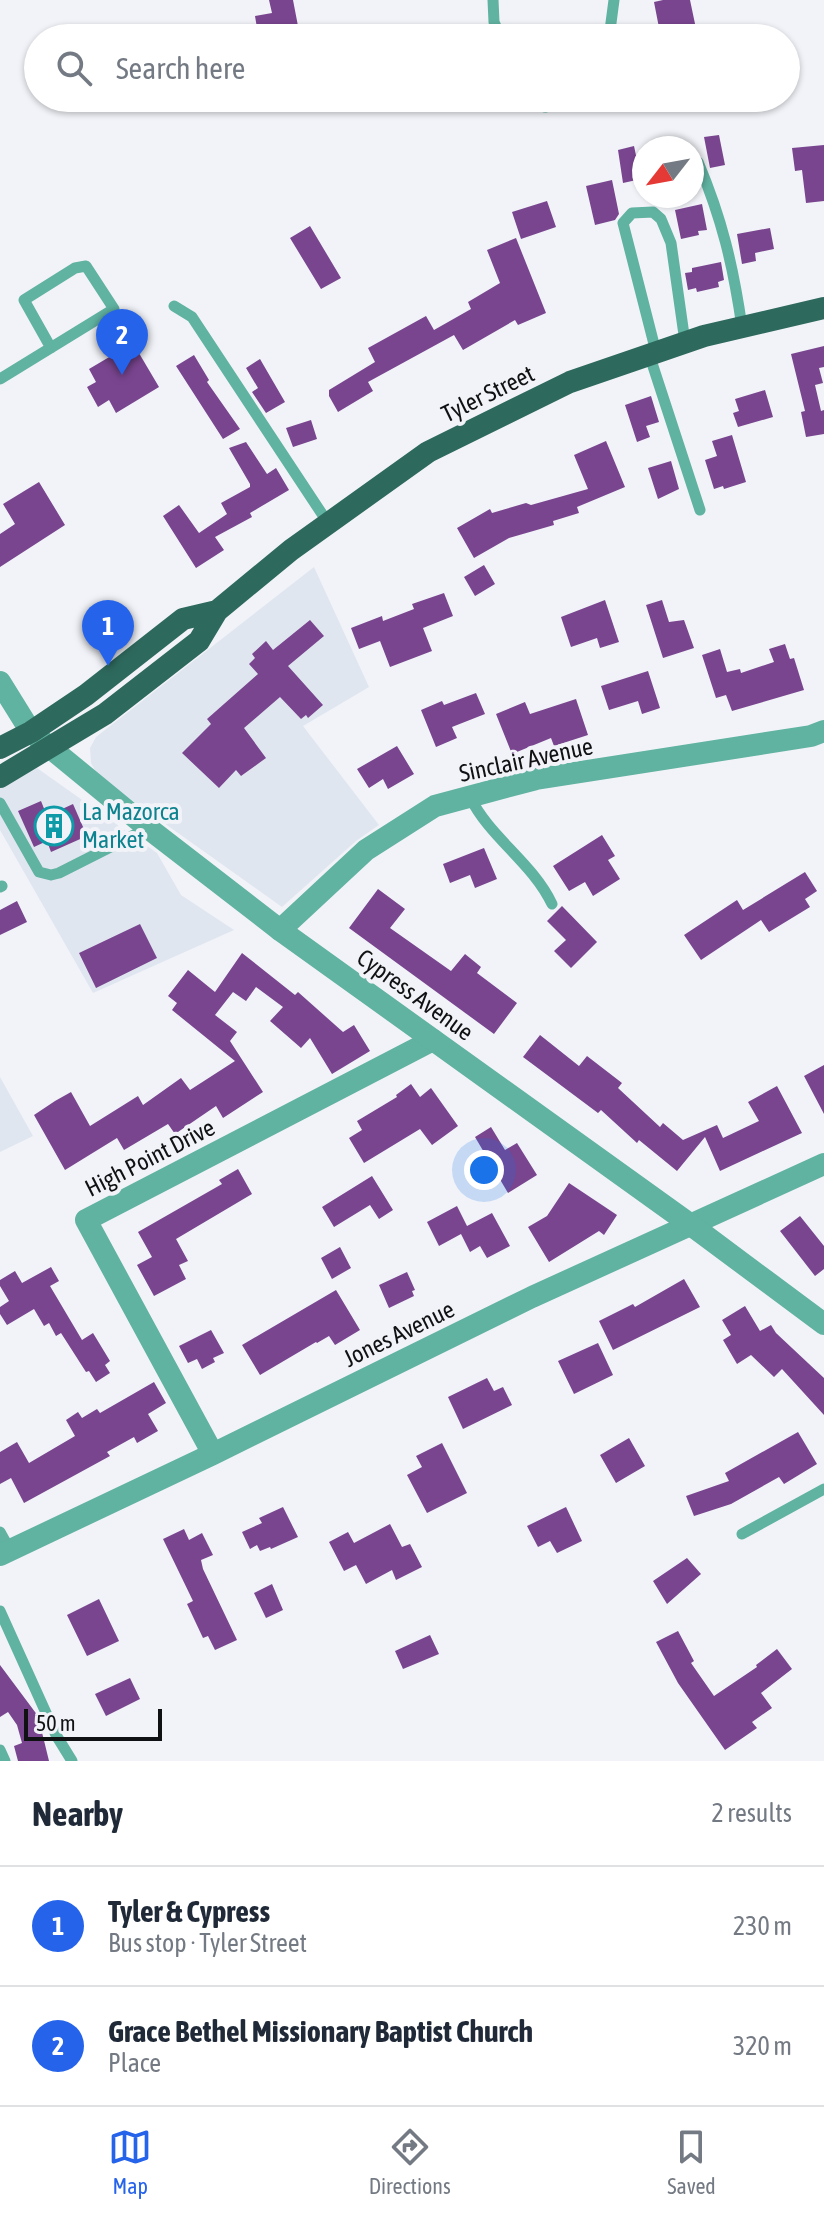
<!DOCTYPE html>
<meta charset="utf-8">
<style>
body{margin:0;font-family:"Asap Condensed",sans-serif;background:#f2f2f3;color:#1f2937}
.compass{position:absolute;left:632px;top:136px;width:72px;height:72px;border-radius:50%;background:#fff;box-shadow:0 2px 6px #0004;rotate:239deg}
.scale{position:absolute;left:24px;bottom:20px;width:138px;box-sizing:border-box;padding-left:8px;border:4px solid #101112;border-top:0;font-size:22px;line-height:28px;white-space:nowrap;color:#101112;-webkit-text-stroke:6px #f1f3f8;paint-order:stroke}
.you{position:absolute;left:484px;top:1170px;width:28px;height:28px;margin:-20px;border:6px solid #fff;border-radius:50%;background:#1a73e8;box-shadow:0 0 0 12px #1a73e833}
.badge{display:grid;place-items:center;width:52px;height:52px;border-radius:50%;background:#2563eb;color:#fff;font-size:26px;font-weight:700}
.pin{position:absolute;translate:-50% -66px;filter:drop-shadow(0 2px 4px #0008)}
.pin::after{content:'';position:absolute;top:42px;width:28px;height:24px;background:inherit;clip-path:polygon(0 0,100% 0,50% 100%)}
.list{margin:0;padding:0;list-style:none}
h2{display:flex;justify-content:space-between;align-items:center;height:104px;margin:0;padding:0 32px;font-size:34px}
h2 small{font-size:26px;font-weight:400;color:#747a83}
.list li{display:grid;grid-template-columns:52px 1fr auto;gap:24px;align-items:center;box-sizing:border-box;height:120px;padding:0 32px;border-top:2px solid #e0e1e3}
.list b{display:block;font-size:30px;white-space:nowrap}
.list p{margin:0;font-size:26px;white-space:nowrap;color:#747a83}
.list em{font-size:26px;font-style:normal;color:#747a83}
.icon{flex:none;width:44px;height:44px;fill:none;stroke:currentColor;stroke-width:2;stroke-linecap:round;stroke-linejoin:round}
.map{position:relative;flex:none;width:824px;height:1761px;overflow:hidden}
.search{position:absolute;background:#fff;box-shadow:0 2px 6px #0004;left:24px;right:24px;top:24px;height:88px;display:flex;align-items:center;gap:20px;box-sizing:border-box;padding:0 28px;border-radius:44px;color:#747a83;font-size:30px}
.sheet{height:344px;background:#fff}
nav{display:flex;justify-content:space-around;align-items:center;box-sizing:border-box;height:112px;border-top:2px solid #e0e1e3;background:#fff;font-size:22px;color:#747a83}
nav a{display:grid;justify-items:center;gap:4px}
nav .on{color:#2563eb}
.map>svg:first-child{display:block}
.built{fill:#e0e6f0}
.building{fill:#79458f}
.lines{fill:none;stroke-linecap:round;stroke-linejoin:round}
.service{stroke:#60b2a1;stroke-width:11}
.minor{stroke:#60b2a1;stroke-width:22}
.tertiary{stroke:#60b2a1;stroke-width:22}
.primary{stroke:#2e695d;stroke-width:22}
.labels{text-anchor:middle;stroke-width:8;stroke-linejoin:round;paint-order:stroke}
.street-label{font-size:24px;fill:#101112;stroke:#f1f3f8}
.culture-label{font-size:24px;fill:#0d838f;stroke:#f1f3f8;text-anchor:start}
</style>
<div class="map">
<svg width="824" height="1761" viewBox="0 0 824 1761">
<rect width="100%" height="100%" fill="#f1f3f8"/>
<path class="built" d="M314,567L369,687L303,726L379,825L356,841L282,907L98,776L91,763L90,748L96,737Z
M37,768L157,853L181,895L234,930L93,993L0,830V785Z
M0,1077L33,1136L0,1152Z"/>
<path class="building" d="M269,0H293L298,26L258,34L255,16L272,13Z
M663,0H690L698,38H661L654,2Z
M719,135L725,165L710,168L704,137Z
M824,145V201L806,203L802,170L795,171L792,148Z
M634,146L641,179L623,183L618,150Z
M612,180L619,214L615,220L595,225L586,186Z
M547,201L556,227L521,239L512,212Z
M702,204L707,230L698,231L699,235L681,239L675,210Z
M310,226L341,278L321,289L290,238Z
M770,228L774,249L755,253L756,261L742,264L737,234Z
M516,238L546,313L518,325L515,320L463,350L454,335L368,382L373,391L338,412L329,396V390L375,362L368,348L426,316L434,330L471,309L468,302L500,283L487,250Z
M721,262L724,280L718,282L719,287L697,292L696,288L688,290L685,273L692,272V268Z
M133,343L159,387L116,413L109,400L98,407L87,387L96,382L89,369Z
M824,346V367L819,368L823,383L815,385L821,411L824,410V434L806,437L801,412L805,411L791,354Z
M194,355L209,380L207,382L240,429L223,439L176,366Z
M260,359L285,402L266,413L252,392L258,388L246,368Z
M765,390L773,417L738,427L733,413L739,411L735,399Z
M651,396L659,422L646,426L650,437L637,442L625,405Z
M311,420L317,439L293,447L286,428Z
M732,435L746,482L724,489L723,486L714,489L705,460L717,456L712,441Z
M606,441L625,487L577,507L579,513L553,521L554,525L509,538L474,558L457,528L490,509L492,513L526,503L531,505L588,489L574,455Z
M246,442L267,474L276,468L289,490L250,513L252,517L215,537L224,550L196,568L163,516L179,505L199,533L227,514L221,503L250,487V484L229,448Z
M671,461L679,489L658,499L648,468Z
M39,482L65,525L0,567V534L15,524L3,504Z
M484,565L495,584L475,596L464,577Z
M444,593L453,616L423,628L432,651L390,667L380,641L359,649L351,628L382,616L383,621L414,609L412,604Z
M605,600L619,642L600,648L597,638L571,647L561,617Z
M662,600L669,622L684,620L694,648L663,658L646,605Z
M310,620L324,636L288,666L323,705L308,718L306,715L301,719L280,697L244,728L266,758L241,776L236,770L219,788L182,753L211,724L207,719L258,674L249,664L255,658L252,654L266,641L273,650Z
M785,644L790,659L794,658L804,690L732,711L726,695L716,698L702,655L720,649L727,672L740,669L741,673L774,662L769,649Z
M648,671L660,708L642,714L638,701L609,710L601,686Z
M476,693L485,714L452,727L457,738L436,747L421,710L442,701L444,705Z
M576,699L588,735L554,746L551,738L512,754L496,714L525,702L530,714Z
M397,746L414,774L388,789L383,779L369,788L357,769Z
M41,801L47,816L73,804L87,836L51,852L47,841L34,847L18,811Z
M602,835L615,856L608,860L620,879L593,896L585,882L569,891L553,866Z
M484,848L497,879L475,888L470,875L450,883L443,864Z
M805,872L817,891L805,899L810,907L769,932L761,920L701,960L684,935L737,900L743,910Z
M378,889L405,909L390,928L451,971L465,954L481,967L477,973L517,1003L494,1034L349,928Z
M17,901L27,922L0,935V910Z
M562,906L597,942L571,968L554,951L566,940L547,921Z
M140,924L157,958L96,988L79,953Z
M242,953L295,995L298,992L343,1032L354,1025L370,1051L332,1074L310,1038L301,1048L270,1021L283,1007L256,987L246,1001L233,992L215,1015L237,1032L230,1041L263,1092L223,1118L216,1106L175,1134L168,1124L124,1150L117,1138L65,1170L34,1115L55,1101L71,1092L90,1126L138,1096L143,1105L181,1078L190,1090L235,1061L172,1010L177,1003L168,996L188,970L215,992Z
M540,1035L579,1066L587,1056L622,1083L618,1088L660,1127L663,1123L683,1140L717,1125L723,1138L759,1121L748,1102L777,1086L802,1133L720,1171L705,1137L677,1171L639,1140L637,1143L601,1110L598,1113L523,1057Z
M824,1065V1114L804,1076Z
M411,1084L420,1097L431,1088L458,1126L432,1145L420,1129L364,1163L349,1138L362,1130L357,1121L397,1097L396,1095Z
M491,1127L505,1150L517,1143L537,1175L508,1193L475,1137Z
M238,1169L252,1194L176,1239L188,1261L179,1265L186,1279L154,1296L137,1265L152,1257L138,1232L222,1184L219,1180Z
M372,1176L393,1210L379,1219L370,1205L334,1227L322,1207Z
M569,1183L617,1215L604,1235L599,1231L549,1262L528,1227L547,1216Z
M457,1206L467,1226L492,1213L510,1246L487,1258L480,1246L470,1252L461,1234L439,1246L427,1222Z
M800,1216L824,1246V1269L815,1276L780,1231Z
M340,1247L351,1268L332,1279L321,1258Z
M51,1267L59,1281L50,1286L82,1340L93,1333L110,1361L105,1365L110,1373L96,1382L89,1371L86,1372L61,1333L56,1336L49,1323L44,1326L34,1309L7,1325L0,1314V1307L9,1301L0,1286V1280L15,1271L22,1283Z
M407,1272L415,1290L412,1291L414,1296L389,1308L379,1285Z
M684,1279L700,1307L613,1350L599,1321L633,1304L635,1307Z
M336,1290L360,1330L335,1345L329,1336L317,1343L316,1342L260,1375L242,1345Z
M745,1306L760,1331L771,1325L776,1333L824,1378V1415L782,1369L774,1377L751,1355L737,1364L723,1340L731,1335L722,1320Z
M211,1330L224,1353L213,1358L215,1362L202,1369L197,1359L188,1363L179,1346Z
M598,1343L613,1375L574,1394L558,1361Z
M487,1378L494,1391L503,1387L512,1405L463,1429L448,1397Z
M154,1382L166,1403L148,1414L158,1431L137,1443L134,1437L107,1452L110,1456L24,1503L11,1478L0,1484V1452L17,1442L29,1463L75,1436L66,1420L78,1412L82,1418L97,1409L100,1413Z
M798,1432L817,1464L784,1484L779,1477L731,1504L694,1516L686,1496L729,1481L725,1473Z
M629,1438L645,1466L616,1483L600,1455Z
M442,1443L467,1493L427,1513L407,1475L422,1467L416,1456Z
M283,1507L298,1537L271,1549L270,1547L260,1551L257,1545L250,1549L242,1532L262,1523L259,1518Z
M566,1507L582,1541L557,1553L550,1541L538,1547L527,1526Z
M390,1524L402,1547L410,1544L422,1567L396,1580L392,1570L366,1584L356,1565L344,1571L329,1542L348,1532L354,1543Z
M184,1529L189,1540L202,1533L213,1555L201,1560L203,1569L237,1640L215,1650L208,1636L203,1638L187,1604L193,1601L163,1539Z
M687,1558L701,1574L667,1604L653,1581Z
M272,1584L283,1610L266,1618L254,1593Z
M99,1599L119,1641L87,1656L67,1615Z
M678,1631L694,1661L691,1663L714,1696L757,1667L756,1665L777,1649L792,1669L761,1693L772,1708L752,1722L757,1728L725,1750L678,1683L656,1642Z
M430,1635L439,1654L403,1669L395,1651Z
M0,1665L38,1716L49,1761H18L14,1746L22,1743L17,1725L8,1712L0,1717Z
M130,1678L140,1699L106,1716L95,1694Z"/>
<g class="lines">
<path class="service" d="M493,0L494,22L501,38
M609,38L614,0
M536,98L545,107L590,98
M698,162C722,219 733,265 742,327
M174,306L192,317L328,523
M656,352L623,223L632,213L653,212L661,219L671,243L685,342
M649,354L700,510
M0,379L114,309L86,266L75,268L24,300L51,348
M470,797C490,838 532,862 552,904
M0,803L39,872L51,875L59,873L148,828
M0,887L2,886
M0,1532L10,1550
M742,1534L824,1489
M0,1611L56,1735L72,1761
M0,1750L5,1761"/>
<path class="minor" d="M280,930L366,850L435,806L536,779L811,736L824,731
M213,1454L86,1220L433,1040
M0,1555L213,1454L532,1297L824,1164"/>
<path class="tertiary" d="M0,682L31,732L148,828L280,930L691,1225L824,1324"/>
<path class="primary" d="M0,748L31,732L86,695L183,619L217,611
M0,777L105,714L199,641L217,611L291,550L428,452L570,382L704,336L824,308"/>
</g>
<defs>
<g id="building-ring" transform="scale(2)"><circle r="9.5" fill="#f1f3f8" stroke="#0f9aa8" stroke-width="1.5"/><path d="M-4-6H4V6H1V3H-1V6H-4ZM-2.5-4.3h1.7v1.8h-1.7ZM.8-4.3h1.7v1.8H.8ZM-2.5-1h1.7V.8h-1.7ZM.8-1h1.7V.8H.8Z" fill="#0f9aa8"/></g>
</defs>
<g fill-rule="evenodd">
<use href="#building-ring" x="54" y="826"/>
</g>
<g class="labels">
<g class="street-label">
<text transform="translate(488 394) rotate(-26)" y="8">Tyler Street</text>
<text transform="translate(526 760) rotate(-12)" y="8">Sinclair Avenue</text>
<text transform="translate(415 995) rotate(36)" y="8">Cypress Avenue</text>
<text transform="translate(150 1158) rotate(-27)" y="8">High Point Drive</text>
<text transform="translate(399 1334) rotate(-26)" y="8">Jones Avenue</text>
</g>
<g class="culture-label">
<text x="82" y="820">La Mazorca<tspan x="82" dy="28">Market</tspan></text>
</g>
</g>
</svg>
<svg class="compass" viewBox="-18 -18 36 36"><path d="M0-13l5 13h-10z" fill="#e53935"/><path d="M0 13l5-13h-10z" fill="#747a83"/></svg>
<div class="scale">50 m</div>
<div class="you"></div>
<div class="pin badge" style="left:108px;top:666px">1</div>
<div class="pin badge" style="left:122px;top:375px">2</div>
<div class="search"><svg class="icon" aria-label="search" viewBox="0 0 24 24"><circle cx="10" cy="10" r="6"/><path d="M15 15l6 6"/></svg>Search here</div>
</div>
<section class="sheet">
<h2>Nearby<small>2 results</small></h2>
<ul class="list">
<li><span class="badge">1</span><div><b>Tyler &amp; Cypress</b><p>Bus stop · Tyler Street</p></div><em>230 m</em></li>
<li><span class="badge">2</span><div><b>Grace Bethel Missionary Baptist Church</b><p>Place</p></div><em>320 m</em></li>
</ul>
</section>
<nav>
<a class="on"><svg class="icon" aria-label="map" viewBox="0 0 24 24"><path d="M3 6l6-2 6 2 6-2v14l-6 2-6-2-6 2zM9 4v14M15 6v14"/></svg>Map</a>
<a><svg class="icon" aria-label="directions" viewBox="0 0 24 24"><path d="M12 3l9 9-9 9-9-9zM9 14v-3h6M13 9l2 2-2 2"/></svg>Directions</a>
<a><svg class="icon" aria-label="saved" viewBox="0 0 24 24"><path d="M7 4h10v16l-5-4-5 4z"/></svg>Saved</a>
</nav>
